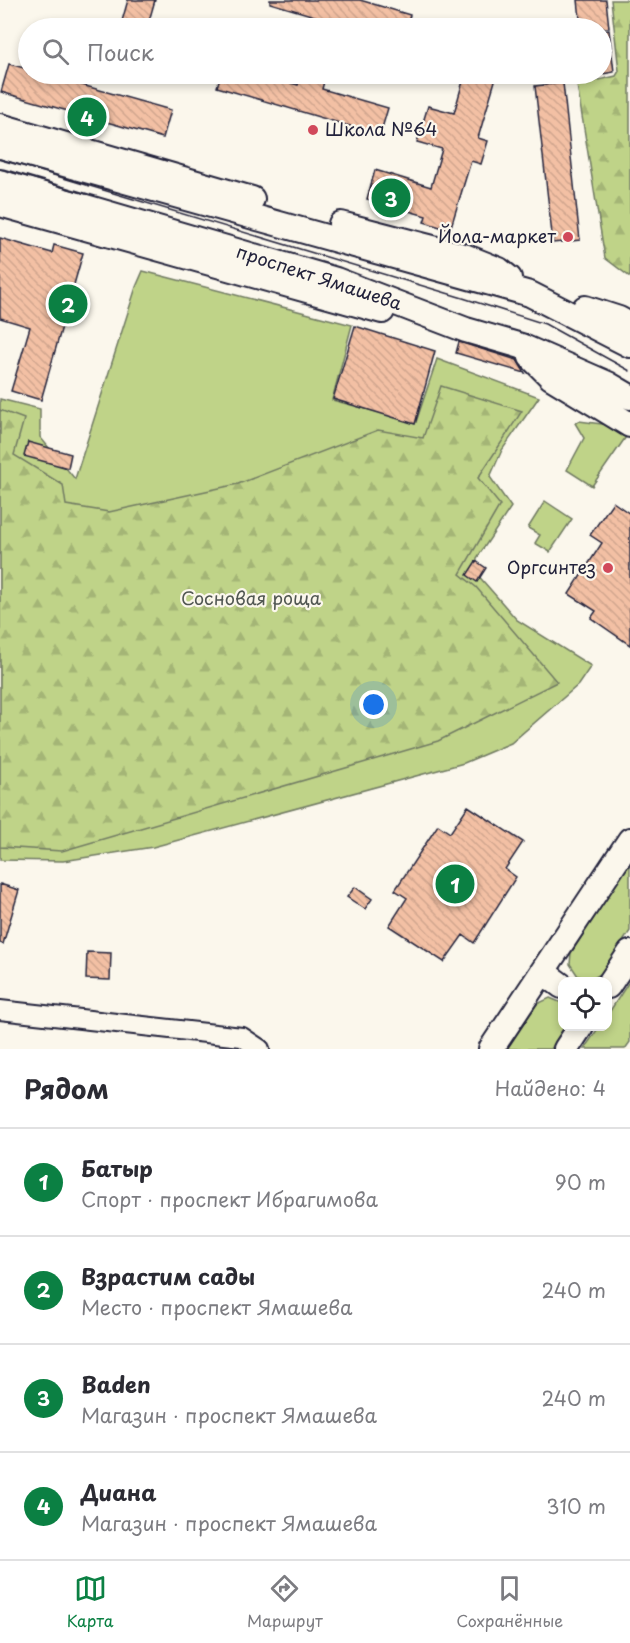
<!DOCTYPE html>
<html lang="ru">
<meta charset="utf-8">
<style>
body{margin:0;font-family:"Playpen Sans",sans-serif;background:#f2f2f3;color:#2b2b33}
.controls{position:absolute;right:18px;bottom:18px;display:grid;overflow:hidden;border-radius:12px;box-shadow:0 3px 9px #0003}
.controls button{width:54px;height:54px;display:grid;place-items:center;padding:0;border:0;border-bottom:2px solid #e1e1e2;background:#fff;color:#2b2b33;font:30px sans-serif}
.you{position:absolute;left:374px;top:705px;width:21px;height:21px;margin:-15px;border:4px solid #fff;border-radius:50%;background:#1a73e8;box-shadow:0 0 0 9px #1a73e833}
.badge{display:grid;place-items:center;width:39px;height:39px;border-radius:50%;background:#0b8043;color:#fff;font-size:20px;font-weight:700}
.pin{position:absolute;translate:-50% -50%;border:3px solid #fff;box-shadow:0 2px 6px #0006}
.list{margin:0;padding:0;list-style:none}
h2{display:flex;justify-content:space-between;align-items:center;height:78px;margin:0;padding:0 24px;font-size:26px}
h2 small{font-size:20px;font-weight:400;color:#7c7c81}
.list li{display:grid;grid-template-columns:39px 1fr auto;gap:18px;align-items:center;box-sizing:border-box;height:108px;padding:0 24px;border-top:2px solid #e1e1e2}
.list b{display:block;font-size:22px;white-space:nowrap}
.list p{margin:0;font-size:20px;white-space:nowrap;color:#7c7c81}
.list em{font-size:20px;font-style:normal;color:#7c7c81}
.icon{flex:none;width:33px;height:33px;fill:none;stroke:currentColor;stroke-width:2;stroke-linecap:round;stroke-linejoin:round}
.map{position:relative;flex:none;width:630px;height:1049px;overflow:hidden}
.search{position:absolute;background:#fff;box-shadow:0 3px 9px #0003;left:18px;right:18px;top:18px;height:66px;display:flex;align-items:center;gap:15px;box-sizing:border-box;padding:0 21px;border-radius:33px;color:#7c7c81;font-size:22px}
.sheet{height:510px;background:#fff}
nav{display:flex;justify-content:space-around;align-items:center;box-sizing:border-box;height:84px;border-top:2px solid #e1e1e2;background:#fff;font-size:16px;color:#7c7c81}
nav a{display:grid;justify-items:center;gap:3px}
nav .on{color:#0b8043}
.map>svg:first-child{display:block}
.green{fill:#bfd388;stroke:#707a62;stroke-width:1.5}
.forest{fill:url(#forest-firs);stroke:#707a62;stroke-width:1.5}
.building{fill:url(#building-back-hatch);stroke:#22223b;stroke-width:1.5}
.lines{fill:none;stroke-linecap:round;stroke-linejoin:round}
.minor-casing{stroke:#22223b;stroke-width:22}
.major-casing{stroke:#22223b;stroke-width:28}
.minor{stroke:#fbf7ec;stroke-width:18}
.major{stroke:#fbf7ec;stroke-width:24}
.tram{stroke:#22223b;stroke-width:1.5}
.poi-dot{fill:#d1495b;stroke:#fbf7ec;stroke-width:2}
.labels{text-anchor:middle;stroke-width:4.5;stroke-linejoin:round;paint-order:stroke}
.poi-label{font-size:18px;fill:#22223b;stroke:#fbf7ec;text-anchor:end}
.street-label{font-size:18px;fill:#22223b;stroke:#fbf7ec}
.park-label{font-size:18px;fill:#515752;stroke:#fbf7ec}
</style>
<div class="map">
<svg width="630" height="1049" viewBox="0 0 630 1049">
<defs>
<pattern id="forest-firs" width="22" height="20" patternUnits="userSpaceOnUse" patternTransform="scale(1.5)"><rect width="22" height="20" fill="#bfd388"/><path d="M5 1l3.5 6h-7zM16 11l3.5 6h-7z" fill="#a4b576"/></pattern>
<pattern id="building-back-hatch" width="6" height="6" patternUnits="userSpaceOnUse" patternTransform="scale(1.5)"><rect width="6" height="6" fill="#f3c0a4"/><path d="M-1 5l2 2M0 0l6 6M5-1l2 2" fill="none" stroke="#d0a58e"/></pattern>
</defs>
<rect width="100%" height="100%" fill="#fbf7ec"/>
<filter id="ink" filterUnits="userSpaceOnUse"><feTurbulence type="fractalNoise" baseFrequency=".0167" numOctaves="2"/><feDisplacementMap in="SourceGraphic" scale="12" xChannelSelector="R" yChannelSelector="G"/><feConvolveMatrix kernelMatrix="1 2 1 2 8 2 1 2 1" color-interpolation-filters="sRGB"/></filter>
<g filter="url(#ink)">
<path class="green" d="M143,271L352,325L332,400L416,422L437,359L539,397L502,450L490,477L511,507L477,558L476,573L517,620L591,666L578,685L511,743L464,763L153,847L63,861L0,860V399L40,409V437L75,479L136,287Z
M579,421L617,426L630,431L592,486L567,470L584,438L575,423Z
M545,501L572,519L550,552L535,543L540,535L528,528Z
M630,861V931L602,973L592,979L578,976L570,964L571,953Z
M630,980V1042L625,1049H584L599,1027L608,1026V1014Z
M550,998L562,1003V1026L566,1027L551,1049H507L537,1004Z"/>
<path class="forest" d="M611,0H630V277L605,258L577,85L616,76L619,71Z
M441,386L522,411L478,478L500,505L460,574L476,587L557,682L438,741L62,851L0,847V410L24,419L14,455L63,485L66,505L109,512L238,484L378,430L423,438Z"/>
<path class="building" d="M128,0H155L147,28H120Z
M270,0H360L410,15L406,28H351L341,25L340,28H314L318,17L270,3Z
M578,0H606L609,28H581Z
M609,30L614,72L602,74V31Z
M9,64L28,69V74H43L171,110L163,138L1,92Z
M221,74H261L298,85L301,74H326L322,89L388,108L380,135L217,87Z
M465,74H497L478,138L488,141L481,164L471,161L450,230L424,222L426,216L367,199L375,170L431,187L442,149L417,142L428,106L454,113Z
M563,83L580,240L553,243L535,86Z
M0,238L52,253L54,245L83,253L41,400L11,391L30,327L0,318Z
M355,326L435,351L415,424L333,399Z
M459,342L517,360L525,373L456,353Z
M28,442L71,454L68,468L24,456Z
M613,502L630,514V645L591,618L596,611L569,594L602,543L590,535Z
M476,561L486,568L477,582L467,575Z
M468,806L523,842L505,869L516,877L474,943L463,935L444,962L389,926L407,898L395,890L438,825L450,833Z
M0,884L19,890L3,944L0,943Z
M355,887L372,899L365,909L347,897Z
M87,952L111,953L110,980L86,979Z"/>
<g class="lines">
<g class="minor-casing">
<path id="minor" d="M0,1010L242,1037L260,1049"/>
</g>
<g class="major-casing">
<path id="major" d="M0,126L252,199
M0,146L530,294L630,345
M0,182L336,280L466,330L521,346L608,384L630,397
M0,204L382,311
M341,224L464,256L499,270L509,278
M585,308L619,319L630,325
M531,357L551,377L630,425
M543,972L562,986
M608,986L630,953
M491,1049L630,840
M566,1049L581,1026"/>
</g>
<use href="#minor" class="minor"/>
<use href="#major" class="major"/>
<path class="tram" d="M0,159L463,298L545,324L630,371
M0,169L86,194"/>
</g>
</g>
<g class="poi-dot">
<circle cx="313" cy="130" r="6"/>
<circle cx="568" cy="237" r="6"/>
<circle cx="608" cy="568" r="6"/>
</g>
<g class="labels">
<g class="poi-label">
<text x="325" y="136" text-anchor="start">Школа №64</text>
<text x="556" y="243">Йола-маркет</text>
<text x="596" y="574">Оргсинтез</text>
</g>
<g class="street-label">
<text transform="translate(319 278) rotate(18)" y="6">проспект Ямашева</text>
</g>
<g class="park-label">
<text x="251" y="605">Сосновая роща</text>
</g>
</g>
</svg>
<div class="controls">
<button><svg class="icon" aria-label="locate" viewBox="0 0 24 24"><circle cx="12" cy="12" r="6"/><path d="M12 2v4M12 18v4M2 12h4M18 12h4"/></svg></button>
</div>
<div class="you"></div>
<div class="pin badge" style="left:455px;top:884px">1</div>
<div class="pin badge" style="left:68px;top:304px">2</div>
<div class="pin badge" style="left:391px;top:198px">3</div>
<div class="pin badge" style="left:87px;top:117px">4</div>
<div class="search"><svg class="icon" aria-label="search" viewBox="0 0 24 24"><circle cx="10" cy="10" r="6"/><path d="M15 15l6 6"/></svg>Поиск</div>
</div>
<section class="sheet">
<h2>Рядом<small>Найдено: 4</small></h2>
<ul class="list">
<li><span class="badge">1</span><div><b>Батыр</b><p>Спорт · проспект Ибрагимова</p></div><em>90 m</em></li>
<li><span class="badge">2</span><div><b>Взрастим сады</b><p>Место · проспект Ямашева</p></div><em>240 m</em></li>
<li><span class="badge">3</span><div><b>Baden</b><p>Магазин · проспект Ямашева</p></div><em>240 m</em></li>
<li><span class="badge">4</span><div><b>Диана</b><p>Магазин · проспект Ямашева</p></div><em>310 m</em></li>
</ul>
</section>
<nav>
<a class="on"><svg class="icon" aria-label="map" viewBox="0 0 24 24"><path d="M3 6l6-2 6 2 6-2v14l-6 2-6-2-6 2zM9 4v14M15 6v14"/></svg>Карта</a>
<a><svg class="icon" aria-label="directions" viewBox="0 0 24 24"><path d="M12 3l9 9-9 9-9-9zM9 14v-3h6M13 9l2 2-2 2"/></svg>Маршрут</a>
<a><svg class="icon" aria-label="saved" viewBox="0 0 24 24"><path d="M7 4h10v16l-5-4-5 4z"/></svg>Сохранённые</a>
</nav>
